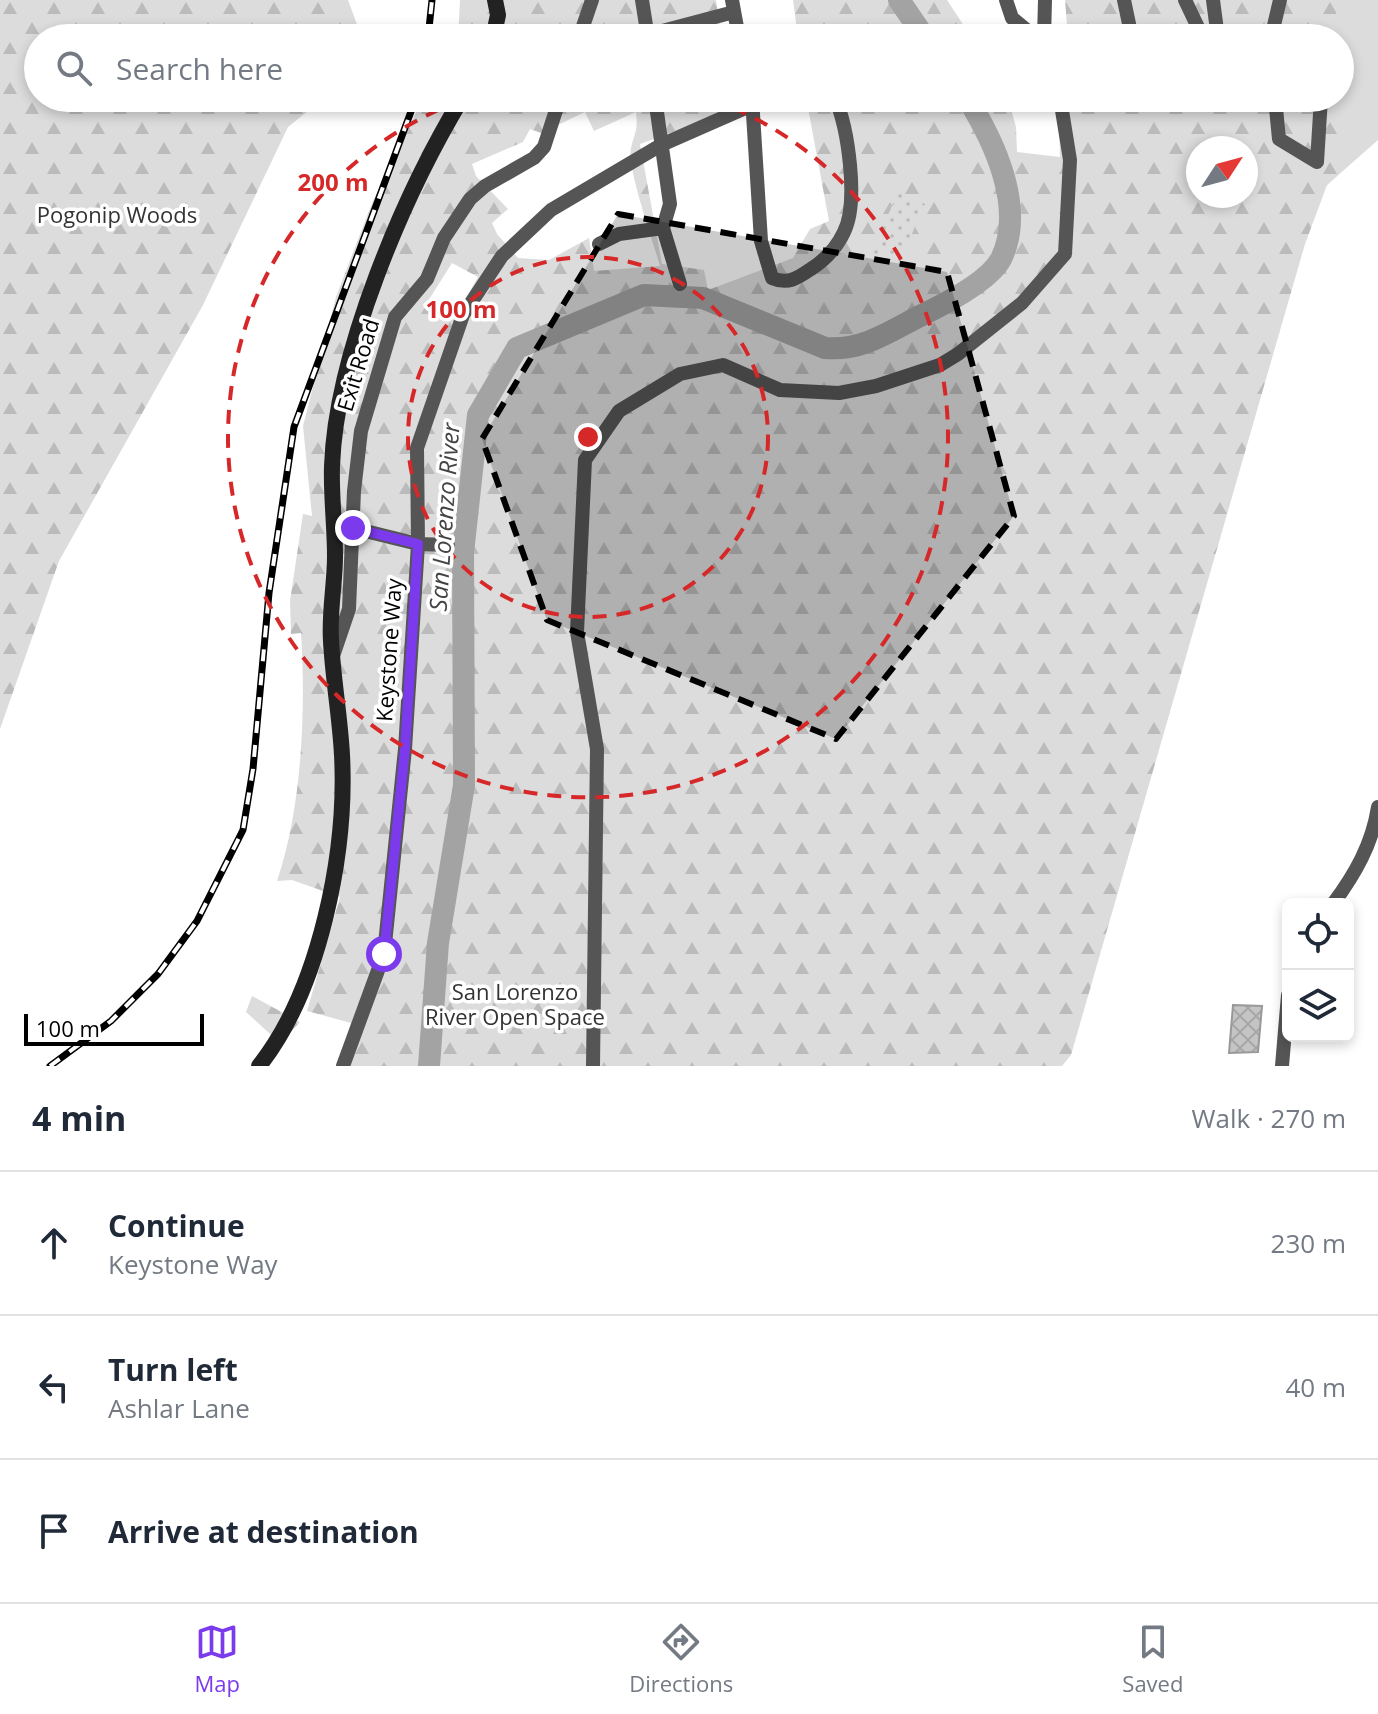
<!DOCTYPE html>
<meta charset="utf-8">
<style>
body{margin:0;font-family:"Open Sans",sans-serif;background:#f2f2f3;color:#1f2937}
.controls{position:absolute;right:24px;bottom:24px;display:grid;overflow:hidden;border-radius:12px;box-shadow:0 4px 12px #0003}
.controls button{width:72px;height:72px;display:grid;place-items:center;padding:0;border:0;border-bottom:2px solid #e0e1e3;background:#fff;color:#1f2937;font:40px sans-serif}
.compass{position:absolute;left:1186px;top:136px;width:72px;height:72px;border-radius:50%;background:#fff;box-shadow:0 4px 12px #0003;rotate:54deg}
.scale{position:absolute;left:24px;bottom:20px;width:180px;box-sizing:border-box;padding-left:8px;border:4px solid #000;border-top:0;font-size:22px;line-height:28px;white-space:nowrap;color:#000;-webkit-text-stroke:6px #fff;paint-order:stroke}
.stop{position:absolute;width:24px;height:24px;margin:-18px;border:6px solid #7c3aed;border-radius:50%;background:#fff}
.stop.end{background:#7c3aed;border-color:#fff;box-shadow:0 2px 8px #0008}
.list{margin:0;padding:0;list-style:none}
h2{display:flex;justify-content:space-between;align-items:center;height:104px;margin:0;padding:0 32px;font-size:34px}
h2 small{font-size:26px;font-weight:400;color:#747a83}
.list li{display:grid;grid-template-columns:52px 1fr auto;gap:24px;align-items:center;box-sizing:border-box;height:144px;padding:0 32px;border-top:2px solid #e0e1e3}
.list b{display:block;font-size:30px;white-space:nowrap}
.list p{margin:0;font-size:26px;white-space:nowrap;color:#747a83}
.list em{font-size:26px;font-style:normal;color:#747a83}
.icon{flex:none;width:44px;height:44px;fill:none;stroke:currentColor;stroke-width:2;stroke-linecap:round;stroke-linejoin:round}
.map{position:relative;flex:none;width:1378px;height:1066px;overflow:hidden}
.search{position:absolute;background:#fff;box-shadow:0 4px 12px #0003;left:24px;right:24px;top:24px;height:88px;display:flex;align-items:center;gap:20px;box-sizing:border-box;padding:0 28px;border-radius:44px;color:#747a83;font-size:30px}
.sheet{height:536px;background:#fff}
nav{display:flex;justify-content:space-around;align-items:center;box-sizing:border-box;height:112px;border-top:2px solid #e0e1e3;background:#fff;font-size:22px;color:#747a83}
nav a{display:grid;justify-items:center;gap:4px}
nav .on{color:#7c3aed}
.map>svg:first-child{display:block}
.green{fill:#dcdcdc}
.forest{fill:url(#forest-firs);fill-rule:evenodd}
.garden{fill:url(#garden-dots)}
.lines{fill:none;stroke-linecap:round;stroke-linejoin:round}
.river{stroke:#a3a3a3;stroke-width:22}
.building{fill:url(#building-cross-hatch);stroke:#999;stroke-width:2}
.minor{stroke:#555;stroke-width:14}
.secondary{stroke:#222;stroke-width:16}
.rail-casing{stroke:#000;stroke-width:7}
.rail{stroke:#fff;stroke-width:4;stroke-dasharray:12;stroke-linecap:butt}
.route{stroke:#7c3aed;stroke-width:10}
.marked{fill:#000;fill-opacity:0.2;stroke:#000;stroke-width:6;stroke-dasharray:16 10;stroke-linejoin:round}
.ring{fill:none;stroke:#d62828;stroke-width:4;stroke-dasharray:14 10}
.labels{text-anchor:middle;stroke-width:7;stroke-linejoin:round;paint-order:stroke}
.park-label{font-size:22px;fill:#333;stroke:#fff}
.street-label{font-size:22px;fill:#000;stroke:#fff}
.water-label{font-size:24px;font-style:italic;fill:#444;stroke:#fff}
.centre{fill:#d62828;stroke:#fff;stroke-width:4}
.ring-label{font-size:24px;text-anchor:middle;font-weight:bold;fill:#d62828;stroke:#fff;stroke-width:7;stroke-linejoin:round;paint-order:stroke}
</style>
<div class="map">
<svg width="1378" height="1066" viewBox="0 0 1378 1066">
<defs>
<pattern id="forest-firs" width="22" height="20" patternUnits="userSpaceOnUse" patternTransform="scale(2)"><rect width="22" height="20" fill="#dcdcdc"/><path d="M5 1l3.5 6h-7zM16 11l3.5 6h-7z" fill="#bbb"/></pattern>
<pattern id="garden-dots" width="8" height="8" patternUnits="userSpaceOnUse" patternTransform="scale(2)"><rect width="8" height="8" fill="#dcdcdc"/><path d="M2 2h.1M6 6h.1" fill="none" stroke="#bbb" stroke-width="1.8" stroke-linecap="round"/></pattern>
<pattern id="building-cross-hatch" width="8" height="8" patternUnits="userSpaceOnUse" patternTransform="scale(2)"><rect width="8" height="8" fill="#c4c4c4"/><path d="M0 0l8 8M0 8l8-8" fill="none" stroke="#a7a7a7"/></pattern>
</defs>
<rect width="100%" height="100%" fill="#fff"/>
<path class="green" d="M1191,0H1378V140L1327,185L1246,177V148H1198L1125,98H1340V38H1192Z"/>
<path class="forest" d="M0,0H348L362,38H38V98H324L288,127L203,305L59,561L0,729Z
M460,0H716L722,38H458Z
M793,0H947L972,38H798Z
M1065,0H1336L1337,37L1068,38Z
M423,98H604L607,101L613,98H731L716,116L640,144L662,264L704,270L708,290L793,258L810,229L829,221L808,108L835,98H1008L1016,127L1017,152L1060,157L1059,114L1054,98H1337L1339,174L1327,185L1305,244L1071,1055L1062,1066H339L351,1023L307,1011L340,897L292,880L277,881C302,807 306,711 301,633L291,634L290,601L303,514L312,516L303,426L336,297L372,203ZM585,112L594,131L636,112C638,131 635,131 631,148C626,166 654,244 660,266L594,271L589,238L549,260L518,258L497,234L492,223L508,209L476,176L472,164L523,142L530,129L541,133ZM1198,148H1246V196H1198ZM452,263L478,277L454,318L428,301Z
M252,996L300,1022L280,1043L246,1012Z"/>
<path class="garden" d="M898,192L925,204L898,266L871,254Z"/>
<g class="lines">
<path class="river" d="M899,0L925,38
M429,1066L438,943L464,785L463,553L478,415L517,348L644,295L703,298L825,348C860,351 886,334 916,318C939,307 989,282 1001,259C1026,208 994,141 967,98"/>
</g>
<path class="building" d="M1233,1005L1262,1006L1258,1052L1229,1053Z"/>
<g class="lines">
<path class="minor" d="M642,0L648,38
M732,0L739,38
M1006,0L1012,18L1036,38
M1124,0L1132,38
M1185,0L1203,38
M1213,0L1218,38
M647,35L734,12
M579,38L592,0
M1044,38L1045,0
M1271,38L1280,0
M655,98L670,204L663,228L680,284
M752,98L761,241L772,278C788,285 798,278 811,269C825,260 837,247 844,232C859,202 848,128 835,98
M1275,98L1279,139L1317,162L1321,98
M599,244L619,234L663,228
M353,528L418,544L448,545
M333,656L349,609L354,491L361,431L395,317L427,279L444,238L470,199L485,186L534,158L544,147L560,98
M1333,904C1355,874 1372,845 1378,807
M343,1066L384,954L405,749L418,544L417,448L463,315L502,256L551,210L661,145L768,98
M593,1066L597,749L577,632L585,460L619,411L680,374L723,365L780,390L839,393L876,386L940,365L958,354L1022,303L1065,254L1070,160L1060,98
M1282,1066L1288,995"/>
<path class="secondary" d="M493,38L498,15L495,0
M259,1066C320,989 347,852 342,755C340,717 333,679 331,641C329,613 335,584 335,556C335,526 331,496 332,466C336,353 404,194 462,98"/>
<g class="rail-casing">
<path id="rail" d="M428,38L432,0
M50,1066L111,1021L158,974L197,921L243,830L253,769L269,593L294,427L416,98"/>
</g>
<use href="#rail" class="rail"/>
</g>
<g class="lines">
<path class="route" d="M353,528L418,544L405,749L384,954"/>
</g>
<path class="marked" d="M618,214L947,272L1014,516L836,739L547,620L482,439Z"/>
<g class="ring">
<circle cx="588" cy="437" r="180"/>
<path d="M711 99A360 360 0 1 1 465 99"/>
</g>
<g class="labels">
<g class="park-label">
<text x="117" y="223">Pogonip Woods</text>
<text x="515" y="1000">San Lorenzo<tspan x="515" dy="25">River Open Space</tspan></text>
</g>
<g class="street-label">
<text transform="translate(358 365) rotate(-73)" y="8">Exit Road</text>
<text transform="translate(389 650) rotate(-86)" y="8">Keystone Way</text>
</g>
<g class="water-label">
<text transform="translate(445 517) rotate(-86)" y="8">San Lorenzo River</text>
</g>
</g>
<circle cx="588" cy="437" r="12" class="centre"/>
<g class="ring-label">
<text x="333" y="191">200 m</text>
<text x="461" y="318">100 m</text>
</g>
</svg>
<div class="controls">
<button><svg class="icon" aria-label="locate" viewBox="0 0 24 24"><circle cx="12" cy="12" r="6"/><path d="M12 2v4M12 18v4M2 12h4M18 12h4"/></svg></button>
<button><svg class="icon" aria-label="layers" viewBox="0 0 24 24"><path d="M12 4l9 5-9 5-9-5zM3 14l9 5 9-5"/></svg></button>
</div>
<svg class="compass" viewBox="-18 -18 36 36"><path d="M0-13l5 13h-10z" fill="#e53935"/><path d="M0 13l5-13h-10z" fill="#747a83"/></svg>
<div class="scale">100 m</div>
<div class="stop" style="left:384px;top:954px"></div>
<div class="stop end" style="left:353px;top:528px"></div>
<div class="search"><svg class="icon" aria-label="search" viewBox="0 0 24 24"><circle cx="10" cy="10" r="6"/><path d="M15 15l6 6"/></svg>Search here</div>
</div>
<section class="sheet">
<h2>4 min<small>Walk · 270 m</small></h2>
<ul class="list">
<li><svg class="icon" aria-label="ahead" viewBox="0 0 24 24"><path d="M12 20V5M6 11l6-6 6 6"/></svg><div><b>Continue</b><p>Keystone Way</p></div><em>230 m</em></li>
<li><svg class="icon" aria-label="left" viewBox="0 0 24 24"><path d="M17 20v-9H6M10 6l-5 5 5 5"/></svg><div><b>Turn left</b><p>Ashlar Lane</p></div><em>40 m</em></li>
<li><svg class="icon" aria-label="arrive" viewBox="0 0 24 24"><path d="M6 21V4h12l-3 4 3 4H6"/></svg><div><b>Arrive at destination</b></div></li>
</ul>
</section>
<nav>
<a class="on"><svg class="icon" aria-label="map" viewBox="0 0 24 24"><path d="M3 6l6-2 6 2 6-2v14l-6 2-6-2-6 2zM9 4v14M15 6v14"/></svg>Map</a>
<a><svg class="icon" aria-label="directions" viewBox="0 0 24 24"><path d="M12 3l9 9-9 9-9-9zM9 14v-3h6M13 9l2 2-2 2"/></svg>Directions</a>
<a><svg class="icon" aria-label="saved" viewBox="0 0 24 24"><path d="M7 4h10v16l-5-4-5 4z"/></svg>Saved</a>
</nav>
